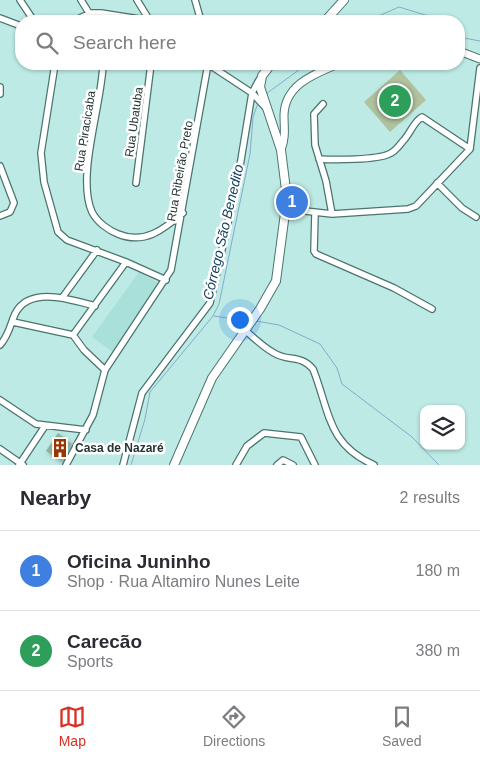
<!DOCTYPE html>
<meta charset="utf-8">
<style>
body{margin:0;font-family:Helvetica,sans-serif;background:#f2f2f3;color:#2b2b33}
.controls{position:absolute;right:15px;bottom:15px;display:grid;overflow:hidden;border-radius:10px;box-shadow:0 1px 4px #0004}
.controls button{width:45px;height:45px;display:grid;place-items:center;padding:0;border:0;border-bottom:1px solid #e1e1e2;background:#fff;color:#2b2b33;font:25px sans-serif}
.you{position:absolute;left:239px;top:319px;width:18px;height:18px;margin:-12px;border:4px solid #fff;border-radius:50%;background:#1a73e8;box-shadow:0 0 0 8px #1a73e833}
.badge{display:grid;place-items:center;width:32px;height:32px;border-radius:50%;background:#d93025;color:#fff;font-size:16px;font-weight:700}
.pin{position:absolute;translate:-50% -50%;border:2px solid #fff;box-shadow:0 1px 5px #0006}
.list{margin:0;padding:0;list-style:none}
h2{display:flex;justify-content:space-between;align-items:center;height:65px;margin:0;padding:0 20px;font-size:21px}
h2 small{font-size:16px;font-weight:400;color:#7c7c81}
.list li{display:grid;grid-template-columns:32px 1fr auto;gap:15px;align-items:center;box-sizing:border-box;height:80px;padding:0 20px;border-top:1px solid #e1e1e2}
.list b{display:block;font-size:19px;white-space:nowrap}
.list p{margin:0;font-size:16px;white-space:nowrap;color:#7c7c81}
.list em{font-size:16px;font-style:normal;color:#7c7c81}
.icon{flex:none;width:28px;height:28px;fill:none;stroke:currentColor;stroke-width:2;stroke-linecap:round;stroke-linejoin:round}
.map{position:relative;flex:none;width:480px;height:465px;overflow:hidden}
.search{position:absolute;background:#fff;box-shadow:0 1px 4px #0004;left:15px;right:15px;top:15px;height:55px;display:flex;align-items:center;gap:12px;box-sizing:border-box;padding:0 18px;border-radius:20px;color:#7c7c81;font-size:19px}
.sheet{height:225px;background:#fff}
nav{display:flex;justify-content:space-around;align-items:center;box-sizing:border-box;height:70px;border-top:1px solid #e1e1e2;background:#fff;font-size:14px;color:#7c7c81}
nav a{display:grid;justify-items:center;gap:2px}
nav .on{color:#d93025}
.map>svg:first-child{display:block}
.built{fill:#aae0da}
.green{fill:#b1c29e}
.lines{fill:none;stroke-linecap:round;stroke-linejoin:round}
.stream{stroke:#85abcc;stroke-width:1}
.building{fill:#90b09c;filter:url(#shadow)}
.minor-casing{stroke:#4b746f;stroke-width:8}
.tertiary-casing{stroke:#4b746f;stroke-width:9}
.secondary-casing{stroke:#4b746f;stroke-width:10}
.minor{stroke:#fff;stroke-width:5.5}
.tertiary{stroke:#fff;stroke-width:7}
.secondary{stroke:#fff;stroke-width:8}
.labels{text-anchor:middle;stroke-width:5;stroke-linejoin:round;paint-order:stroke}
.street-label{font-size:12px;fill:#233533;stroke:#fff}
.poi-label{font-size:12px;font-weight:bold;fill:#233533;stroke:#fff;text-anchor:start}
.water-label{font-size:14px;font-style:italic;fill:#134061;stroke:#fff}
</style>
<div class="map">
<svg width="480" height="465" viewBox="0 0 480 465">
<defs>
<filter id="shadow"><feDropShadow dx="2" dy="2" stdDeviation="2.5" flood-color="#0004"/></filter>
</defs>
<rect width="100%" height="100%" fill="#bdeae4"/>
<path class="built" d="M139,272L160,284L113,352L92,337Z"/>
<path class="green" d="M400,70L426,100L390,132L364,102Z"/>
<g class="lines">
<path class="stream" d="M367,21L399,7L445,21
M459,29L464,38L480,41
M266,94L307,64
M214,316L247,321
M256,321L279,325L320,344L337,368L342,384L412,437L439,465
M131,465L145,419L150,392L213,316L219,304L250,154L253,117L258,103"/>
</g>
<path class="building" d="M58,433L72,444L62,462L46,451Z"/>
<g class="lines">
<g class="minor-casing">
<path id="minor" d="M20,0L34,21
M81,0L94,21
M137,0L150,21
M195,0L201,21
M0,18L21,26
M74,21L90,13H101L152,21
M55,64L41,153L44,182L58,232L67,240L126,262L166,280
M103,64C102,104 76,177 92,212C97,222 108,230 118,234C145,245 164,229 183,213
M208,64L252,93L259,80
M0,87V94
M252,93L266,108
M323,104L314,114L315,145L326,181L332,214
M319,159C334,160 377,160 389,154C395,152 399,146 403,141C410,134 414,121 422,117L470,149
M0,166L14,203L10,212L0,216
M136,183L151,64
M437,183L462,208L476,217
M287,209L332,214L408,209L416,206L470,149L480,68
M315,213L314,251L316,254L394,288L432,309
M62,298L97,250
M13,322L73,335L84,350L105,370
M245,330C254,338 263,347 274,353C288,362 300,354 313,369C330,412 327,444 374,465
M73,335L126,262
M0,345C9,335 10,325 15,314C29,285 72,300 95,306
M0,400L36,424L86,430
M0,449L23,465
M19,465L45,426
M66,465L93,415L105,370L171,270L208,64
M123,465L142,393L210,303L238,178L252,93
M236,465L247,446L264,433L301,437L315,465
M277,465L283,460L293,465"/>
</g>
<g class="tertiary-casing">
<path id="tertiary" d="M459,51L480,59
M281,150C286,137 284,128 284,115C285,84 315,74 338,64"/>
</g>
<g class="secondary-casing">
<path id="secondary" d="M325,21L344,0
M174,465L212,378L260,309L276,281L287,198L281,150L260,87L262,76L271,64"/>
</g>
<use href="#minor" class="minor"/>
<use href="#tertiary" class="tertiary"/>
<use href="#secondary" class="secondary"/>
</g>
<defs>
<g id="building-bare" transform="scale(1.5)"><path d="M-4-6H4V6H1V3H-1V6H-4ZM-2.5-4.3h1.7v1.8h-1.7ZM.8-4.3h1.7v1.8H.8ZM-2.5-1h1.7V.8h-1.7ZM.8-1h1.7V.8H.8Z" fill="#993502" stroke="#fff" stroke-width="2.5" paint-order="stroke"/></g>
</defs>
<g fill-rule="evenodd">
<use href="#building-bare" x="60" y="448"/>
</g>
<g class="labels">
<g class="street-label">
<text transform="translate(134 122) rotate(-82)" y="4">Rua Ubatuba</text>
<text transform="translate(85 131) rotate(-81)" y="4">Rua Piracicaba</text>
<text transform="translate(180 171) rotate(-80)" y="4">Rua Ribeirão Preto</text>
</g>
<g class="poi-label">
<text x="75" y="452">Casa de Nazaré</text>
</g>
<g class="water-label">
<text transform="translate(223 232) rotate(-77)" y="5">Córrego São Benedito</text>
</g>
</g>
</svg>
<div class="controls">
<button><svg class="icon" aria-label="layers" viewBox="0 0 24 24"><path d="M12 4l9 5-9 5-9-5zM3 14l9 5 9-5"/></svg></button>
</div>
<div class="you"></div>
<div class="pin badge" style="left:292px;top:202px;background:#3f7fe0">1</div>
<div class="pin badge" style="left:395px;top:101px;background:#2e9e5b">2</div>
<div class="search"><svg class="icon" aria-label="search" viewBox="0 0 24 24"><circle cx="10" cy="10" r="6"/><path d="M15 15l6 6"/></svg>Search here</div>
</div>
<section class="sheet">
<h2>Nearby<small>2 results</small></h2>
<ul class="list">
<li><span class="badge" style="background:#3f7fe0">1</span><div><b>Oficina Juninho</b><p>Shop · Rua Altamiro Nunes Leite</p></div><em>180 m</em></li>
<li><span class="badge" style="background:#2e9e5b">2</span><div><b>Carecão</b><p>Sports</p></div><em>380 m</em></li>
</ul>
</section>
<nav>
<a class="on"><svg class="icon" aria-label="map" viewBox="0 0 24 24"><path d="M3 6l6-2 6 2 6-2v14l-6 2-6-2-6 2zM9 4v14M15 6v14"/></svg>Map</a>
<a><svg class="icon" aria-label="directions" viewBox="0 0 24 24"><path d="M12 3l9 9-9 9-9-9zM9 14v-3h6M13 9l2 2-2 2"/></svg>Directions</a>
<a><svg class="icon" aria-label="saved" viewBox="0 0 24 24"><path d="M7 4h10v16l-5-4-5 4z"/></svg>Saved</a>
</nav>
